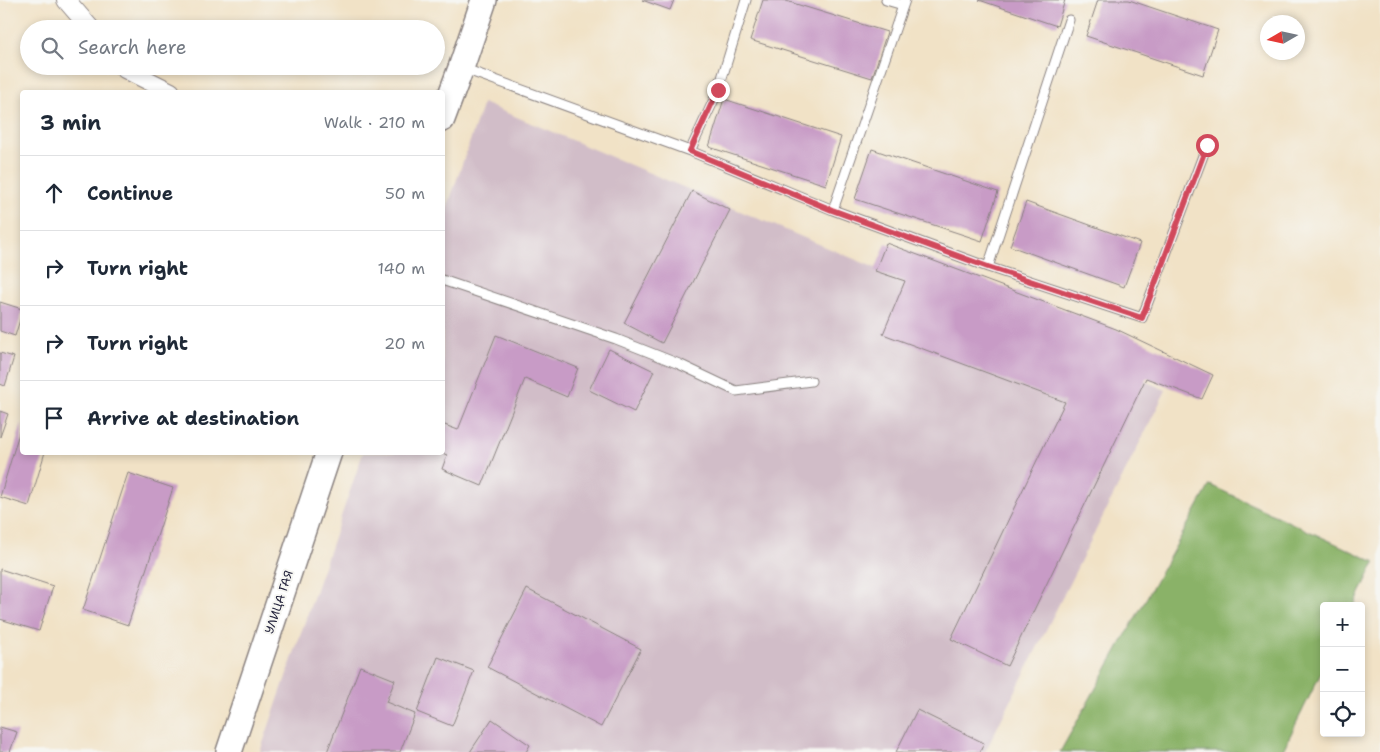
<!DOCTYPE html>
<meta charset="utf-8">
<style>
body{margin:0;font-family:"Shantell Sans",sans-serif;background:#f2f2f3;color:#1f2937}
.controls{position:absolute;right:15px;bottom:15px;display:grid;overflow:hidden;border-radius:5px;box-shadow:0 2px 8px #0003}
.controls button{width:45px;height:45px;display:grid;place-items:center;padding:0;border:0;border-bottom:1px solid #e0e1e3;background:#fff;color:#1f2937;font:25px sans-serif}
.compass{position:absolute;left:1260px;top:15px;width:45px;height:45px;border-radius:50%;background:#fff;box-shadow:0 2px 8px #0003;rotate:261deg}
.stop{position:absolute;width:15px;height:15px;margin:-11px;border:4px solid #d1495b;border-radius:50%;background:#fff}
.stop.end{background:#d1495b;border-color:#fff;box-shadow:0 1px 5px #0008}
.list{margin:0;padding:0;list-style:none}
h2{display:flex;justify-content:space-between;align-items:center;height:65px;margin:0;padding:0 20px;font-size:21px}
h2 small{font-size:16px;font-weight:400;color:#747a83}
.list li{display:grid;grid-template-columns:32px 1fr auto;gap:15px;align-items:center;box-sizing:border-box;height:75px;padding:0 20px;border-top:1px solid #e0e1e3}
.list b{display:block;font-size:19px;white-space:nowrap}
.list em{font-size:16px;font-style:normal;color:#747a83}
.icon{flex:none;width:28px;height:28px;fill:none;stroke:currentColor;stroke-width:2;stroke-linecap:round;stroke-linejoin:round}
.map{position:relative;flex:none;width:1380px;height:752px;overflow:hidden}
.search{position:absolute;background:#fff;box-shadow:0 2px 8px #0003;left:20px;top:20px;width:425px;height:55px;display:flex;align-items:center;gap:12px;box-sizing:border-box;padding:0 18px;border-radius:28px;color:#747a83;font-size:19px}
.panel{position:absolute;background:#fff;box-shadow:0 2px 8px #0003;left:20px;top:90px;width:425px;height:365px;border-radius:5px}
.map>svg:first-child{display:block}
.industrial{fill:#d1bdc8}
.forest{fill:#8ab268;stroke:#566a52}
.building{fill:#c89bc6}
.lines{fill:none;stroke-linecap:round;stroke-linejoin:round}
.lane-casing{stroke:#8a8280;stroke-width:11}
.street-casing{stroke:#8a8280;stroke-width:20}
.secondary-casing{stroke:#8a8280;stroke-width:28}
.lane{stroke:#fff;stroke-width:9}
.street{stroke:#fff;stroke-width:18}
.secondary{stroke:#fff;stroke-width:25}
.route{stroke:#d1495b;stroke-width:6}
.labels{text-anchor:middle;stroke-width:4;stroke-linejoin:round;paint-order:stroke}
.street-label{font-size:12px;fill:#22223b;stroke:#f6f6f2}
</style>
<div class="map">
<svg width="1380" height="752" viewBox="0 0 1380 752">
<rect width="100%" height="100%" fill="#f6f6f2"/>
<filter id="ink" filterUnits="userSpaceOnUse"><feTurbulence type="fractalNoise" baseFrequency=".02" numOctaves="2"/><feDisplacementMap in="SourceGraphic" scale="10" xChannelSelector="R" yChannelSelector="G"/><feConvolveMatrix kernelMatrix="1 2 1 2 8 2 1 2 1" color-interpolation-filters="sRGB"/></filter>
<filter id="wash" filterUnits="userSpaceOnUse"><feTurbulence type="fractalNoise" baseFrequency=".0096" numOctaves="4" result="noise"/><feDisplacementMap in="SourceGraphic" scale="20" xChannelSelector="R" yChannelSelector="G"/><feGaussianBlur stdDeviation="1.12" result="paint"/><feColorMatrix in="noise" values="0 0 0 0 0 0 0 0 0 0 0 0 0 0 0 0 0 1.4 0 .05"/><feComposite in="paint" operator="in"/></filter>
<g filter="url(#wash)">
<rect width="100%" height="100%" fill="#f1e2c6"/>
<path class="industrial" d="M483,103L1166,390L985,752H260L363,453L442,452L443,220Z"/>
<path class="forest" d="M1210,485L1375,562L1354,606H1324V667L1282,752H1060Z"/>
<g id="blocks">
<path class="building" d="M642,0H674L670,10Z
M763,0H783L887,32L872,78L750,40Z
M979,0H1065L1057,26Z
M1098,0H1129L1218,30L1203,75L1086,36Z
M724,99L841,137L826,185L709,147Z
M872,149L998,192L982,241L855,199Z
M692,191L730,210L662,343L624,323Z
M1026,202L1140,243L1124,287L1010,246Z
M886,243L1116,329L1213,375L1202,399L1146,378L1007,666L951,639L1065,402L883,334L905,281L875,271Z
M0,302L22,309V313L15,336L0,331Z
M496,335L578,368L567,397L525,379L482,486L442,469L447,455L442,453V424L458,430Z
M609,349L654,371L634,412L589,390Z
M0,353L14,357L5,386L0,384Z
M0,411L8,414L0,437Z
M22,423V452H45L29,506L0,497Z
M128,473L173,488L128,625L83,610Z
M0,569L53,586L39,631L0,619Z
M527,589L641,649L601,727L487,667Z
M438,657L474,671L452,726L417,712Z
M360,666L395,680L386,702L415,714L400,752H327Z
M917,710L984,743L980,752H896Z
M492,719L530,745L526,752H470Z
M0,727L17,732L10,752H0Z"/>
</g>
</g>
<g filter="url(#ink)">
<use href="#blocks" fill-opacity="0" stroke="#8a8280" stroke-width="1"/>
<g class="lines">
<g class="lane-casing">
<path id="lane" d="M886,0L903,5
M462,68L690,151L833,210L988,267L1142,318L1207,145
M690,151L718,91L746,0
M833,210L905,0
M988,267L1069,20
M442,280L616,339L679,364L736,391L811,381"/>
</g>
<g class="street-casing">
<path id="street" d="M66,0L91,29
M122,66L125,69L171,92"/>
</g>
<g class="secondary-casing">
<path id="secondary" d="M442,119L461,68L484,0
M229,752L329,452"/>
</g>
<use href="#lane" class="lane"/>
<use href="#street" class="street"/>
<use href="#secondary" class="secondary"/>
</g>
</g>
<g class="lines" filter="url(#ink)">
<path class="route" d="M718,90L690,151L832,210L988,267L1142,318L1207,145"/>
</g>
<g class="labels">
<g class="street-label">
<text transform="translate(279 602) rotate(-72)" y="4">УЛИЦА ГАЯ</text>
</g>
</g>
</svg>
<div class="controls">
<button>+</button>
<button>−</button>
<button><svg class="icon" aria-label="locate" viewBox="0 0 24 24"><circle cx="12" cy="12" r="6"/><path d="M12 2v4M12 18v4M2 12h4M18 12h4"/></svg></button>
</div>
<svg class="compass" viewBox="-18 -18 36 36"><path d="M0-13l5 13h-10z" fill="#e53935"/><path d="M0 13l5-13h-10z" fill="#747a83"/></svg>
<div class="stop" style="left:1207px;top:145px"></div>
<div class="stop end" style="left:718px;top:90px"></div>
<div class="search"><svg class="icon" aria-label="search" viewBox="0 0 24 24"><circle cx="10" cy="10" r="6"/><path d="M15 15l6 6"/></svg>Search here</div>
<section class="panel">
<h2>3 min<small>Walk · 210 m</small></h2>
<ul class="list">
<li><svg class="icon" aria-label="ahead" viewBox="0 0 24 24"><path d="M12 20V5M6 11l6-6 6 6"/></svg><div><b>Continue</b></div><em>50 m</em></li>
<li><svg class="icon" aria-label="right" viewBox="0 0 24 24"><path d="M7 20v-9h11M14 6l5 5-5 5"/></svg><div><b>Turn right</b></div><em>140 m</em></li>
<li><svg class="icon" aria-label="right" viewBox="0 0 24 24"><path d="M7 20v-9h11M14 6l5 5-5 5"/></svg><div><b>Turn right</b></div><em>20 m</em></li>
<li><svg class="icon" aria-label="arrive" viewBox="0 0 24 24"><path d="M6 21V4h12l-3 4 3 4H6"/></svg><div><b>Arrive at destination</b></div></li>
</ul>
</section>
</div>
